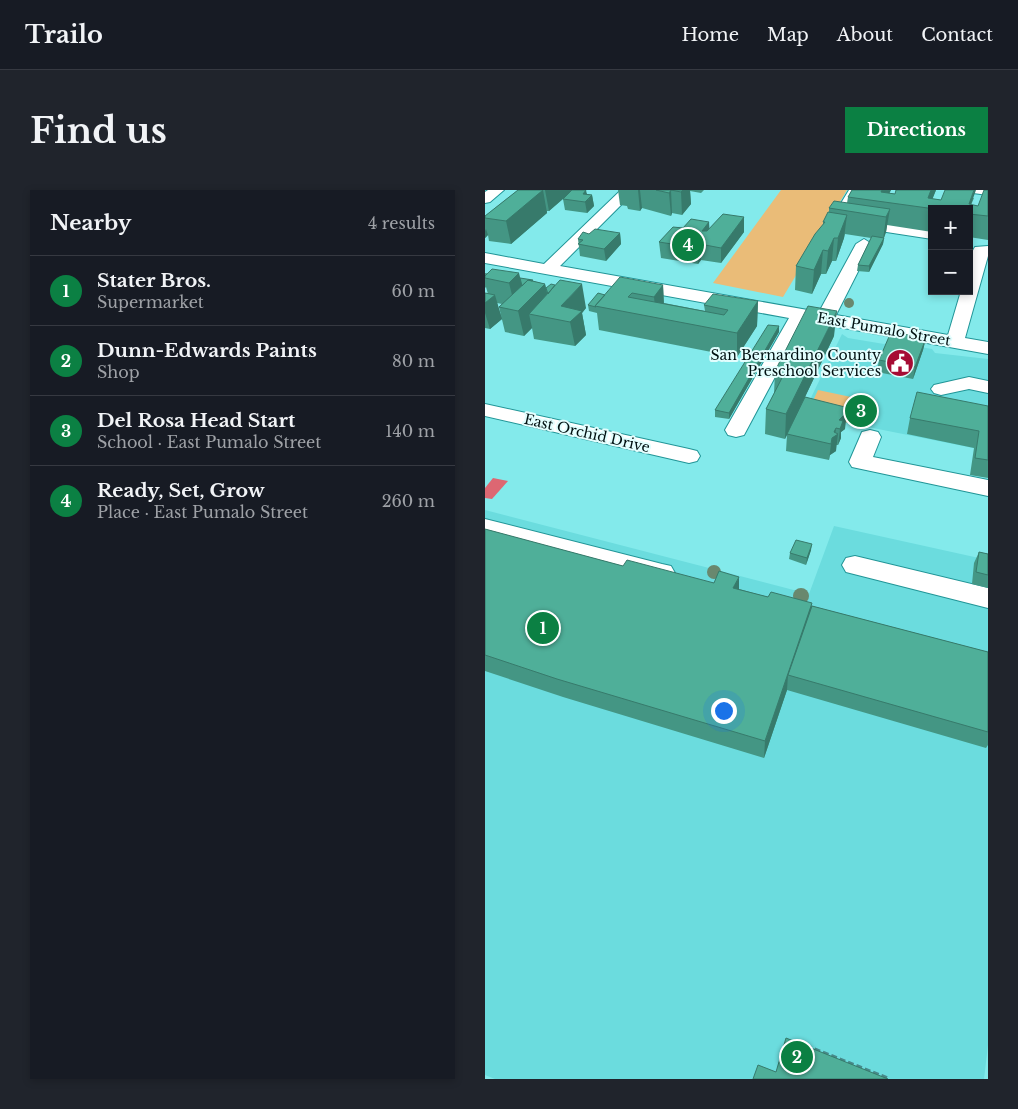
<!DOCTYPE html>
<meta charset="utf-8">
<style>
body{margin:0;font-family:"Libre Baskerville",serif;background:#20242c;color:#f1f3f6}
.controls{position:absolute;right:15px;top:15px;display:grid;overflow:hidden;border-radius:0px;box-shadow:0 2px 8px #0003}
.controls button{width:45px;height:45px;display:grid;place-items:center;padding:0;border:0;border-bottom:1px solid #363941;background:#171b24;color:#f1f3f6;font:25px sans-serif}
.you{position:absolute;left:238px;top:520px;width:18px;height:18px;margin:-12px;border:4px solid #fff;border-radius:50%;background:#1a73e8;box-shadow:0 0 0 8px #1a73e833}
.badge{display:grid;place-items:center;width:32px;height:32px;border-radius:50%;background:#0b8043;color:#fff;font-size:16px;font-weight:700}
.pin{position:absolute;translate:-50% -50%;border:2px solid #fff;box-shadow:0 1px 5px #0006}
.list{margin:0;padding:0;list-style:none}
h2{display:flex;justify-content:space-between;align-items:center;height:65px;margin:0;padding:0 20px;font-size:21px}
h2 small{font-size:16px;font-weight:400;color:#9ea1a6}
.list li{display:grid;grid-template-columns:32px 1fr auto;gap:15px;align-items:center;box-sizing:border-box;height:70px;padding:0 20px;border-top:1px solid #363941}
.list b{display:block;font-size:19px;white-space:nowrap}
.list p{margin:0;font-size:16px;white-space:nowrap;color:#9ea1a6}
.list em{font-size:16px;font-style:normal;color:#9ea1a6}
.map{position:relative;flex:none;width:503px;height:889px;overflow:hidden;border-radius:0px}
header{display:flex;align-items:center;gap:30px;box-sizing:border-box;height:70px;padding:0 25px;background:#171b24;border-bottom:1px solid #363941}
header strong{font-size:24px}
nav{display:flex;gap:28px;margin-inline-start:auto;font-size:18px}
.intro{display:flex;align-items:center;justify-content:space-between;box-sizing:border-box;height:120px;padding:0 30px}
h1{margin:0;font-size:35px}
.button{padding:12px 22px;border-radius:0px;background:#0b8043;color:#fff;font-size:18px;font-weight:700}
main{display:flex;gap:30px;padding:0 30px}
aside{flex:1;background:#171b24;border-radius:0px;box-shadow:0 2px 8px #0003}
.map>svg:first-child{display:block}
.built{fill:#6bdcde}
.green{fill:#eabc78}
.water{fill:#dd6772}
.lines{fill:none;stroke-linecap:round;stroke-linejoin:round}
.minor-casing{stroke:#219597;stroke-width:2}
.path{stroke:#48898a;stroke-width:4;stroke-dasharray:6 3;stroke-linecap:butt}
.minor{fill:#fff;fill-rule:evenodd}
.tree{fill:#69886e}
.wall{fill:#449684}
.shaded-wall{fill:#377a6b}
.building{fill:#4faf99;stroke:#377a6b}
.labels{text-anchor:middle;stroke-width:4;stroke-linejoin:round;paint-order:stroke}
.far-street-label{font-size:14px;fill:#001011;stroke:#e2fefe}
.far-poi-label{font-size:14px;fill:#001011;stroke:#e2fefe;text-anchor:end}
</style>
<header>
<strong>Trailo</strong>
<nav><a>Home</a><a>Map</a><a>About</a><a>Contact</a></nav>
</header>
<div class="intro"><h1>Find us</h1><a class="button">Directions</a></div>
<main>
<aside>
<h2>Nearby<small>4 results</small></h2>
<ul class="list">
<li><span class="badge">1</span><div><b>Stater Bros.</b><p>Supermarket</p></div><em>60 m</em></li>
<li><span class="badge">2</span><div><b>Dunn-Edwards Paints</b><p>Shop</p></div><em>80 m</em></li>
<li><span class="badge">3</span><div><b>Del Rosa Head Start</b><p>School · East Pumalo Street</p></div><em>140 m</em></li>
<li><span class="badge">4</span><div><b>Ready, Set, Grow</b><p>Place · East Pumalo Street</p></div><em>260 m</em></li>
</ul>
</aside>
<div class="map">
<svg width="503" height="889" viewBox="0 0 503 889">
<rect width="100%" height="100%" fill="#83eaeb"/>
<path class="built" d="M357,144L363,148L399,154L405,152L447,159L450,163L503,169V261L318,224Z
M0,320L324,404L349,336L503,370V855L499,889H10L0,885Z"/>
<path class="green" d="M296,0H362L298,107L228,93Z
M333,200L385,211L375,235L339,228L326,215Z"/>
<path class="water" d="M8,288L23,291L7,309L0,308V298Z"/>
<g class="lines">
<g class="minor-casing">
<path id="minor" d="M3,0H19L5,12L0,13V2Z
M136,0H151L75,76L334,122L371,54L379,49L387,54L351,125L463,145L476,101H484C484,87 482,69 490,57L503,56V66L480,148L503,152V164L320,131L259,245L251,247L243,245L240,240L304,128L0,73V63L59,74Z
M364,0H378L363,27L365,28L447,39V49L356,35L347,28Z
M486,0H503V5L488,3Z
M484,187L503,191V203L484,199L456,205L449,203L446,199L449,195Z
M0,214L204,259L212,261L215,266L212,271L204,273L0,226Z
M385,240L393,242L396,247L388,267L503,290V306L367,277L364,272L377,242Z
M0,329L177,374L186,376L190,383L186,390L177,392L0,347Z
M370,366L503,398V418L361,382L357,375L361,368Z"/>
</g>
<path class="path" d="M321,856L404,889"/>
<use href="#minor" class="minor"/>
</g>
<g class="tree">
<circle cx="364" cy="113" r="5"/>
<circle cx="229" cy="382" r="7"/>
<circle cx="316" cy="406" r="8"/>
</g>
<path class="wall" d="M33,0H99L102,4L107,5L109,16L102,23L80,20L78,9L64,21H62V23L26,54L4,51L3,45L0,48V26Z
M133,0H219L216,3L205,1L206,14L197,25L187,23L186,26L157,18L155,21L143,19L142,16L135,15Z
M367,0H406L404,3L410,4L451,0L447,9L456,10L489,8L486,15L493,16L503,0V50L484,47V19H447V42L402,35L401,42L399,48L398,54L384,82L372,81L373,75L386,48L360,44L359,48L351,71H347L341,84H336L327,104L310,100L311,76L338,35V32L344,22V18L362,13L363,7Z
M259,27V42L236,73L216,70L213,74L176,68L174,52L198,38L224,32V39Z
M135,43L136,54L121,71L95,66L93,49L104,44Z
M0,83L35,88L48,91L60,94L61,98L101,118L97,123L101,145L90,156L49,149L47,138L39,146L20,142L14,117L17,114L12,113L17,129L5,139L0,138V103L3,104L1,97L0,98Z
M178,95L179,113L220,121L219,115L273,111L272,136L252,167L114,140L112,123L104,121L103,115L120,105Z
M294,136V142L244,229L230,227V220Z
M349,146L320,207L359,221L360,239L356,242V248L353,255H351V261L345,265L344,270L301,261L302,245L300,249L280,244L281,219L289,204L290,181Z
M441,148L438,160L428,189L392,182L394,170Z
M503,216V288L485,285L489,258L422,244L425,228Z
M0,339L138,376L254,399L283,407L327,416L503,462V555L501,558L302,500L279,568L78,507L0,481Z
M326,360L321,375L304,369L305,363Z
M494,362L503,364V398L487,394L489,373Z"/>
<path class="shaded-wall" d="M58,0L62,23L26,54L21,31Z
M60,0H88L64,21Z
M101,0L103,10L107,5L109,16L102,23L100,12L98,4Z
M153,0H155L157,18L155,21Z
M186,0L187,23L186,26L184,3Z
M198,0H205L206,14L197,25L196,2Z
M397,0H406L400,12L396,2Z
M446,0H451L444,18L443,8Z
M489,0H491L484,20V14Z
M405,19L401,42L398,50L401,27Z
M362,25L359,48L351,71L353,48Z
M259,27V42L236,73V58Z
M224,32L225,48L217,41Z
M1,39L3,45L0,48V41Z
M135,43L136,54L121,71L119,59Z
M349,48L347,71L341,84L343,61Z
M399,48L398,54L384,82V76Z
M215,54L216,70L213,74L212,58Z
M338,60L336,84L327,104L329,80Z
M34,83L38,99L48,90L49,96L30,117L24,93Z
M60,94L64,112L44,124L47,138L39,146L33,121Z
M97,94L101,118L97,123L101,145L90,156L85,132L76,116Z
M178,95L179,120L171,127L169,107Z
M10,105L17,129L5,139L0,123V113Z
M273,111L272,136L252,167V143Z
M352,121L349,146L300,249L301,224Z
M294,136V142L244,229V223Z
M441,148L438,160L428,189L430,177Z
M362,222L360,239L356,242V248L353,255L355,239L354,230Z
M351,238L350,246L353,244L351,261L345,265L344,270L346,254L349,242Z
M327,354L326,360L321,375L322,368Z
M254,387V407L248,398Z
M327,413L325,432L303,485L302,500L279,568L280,551Z"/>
<path class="building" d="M33,0H58L21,31L0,28V26Z
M87,0H101L98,4L107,5L100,12L78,9Z
M171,0H198L196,2L186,0L184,3Z
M367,0H397L396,2L410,4L411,0H446L443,8L456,10L460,0H489L484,14L493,16L499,0H503V26L484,24V19H450L363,7Z
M349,11L405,19L401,27L344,18Z
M343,22L362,25L353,48H349L343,61L338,60L329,80L311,76L330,44L340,32H338Z
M238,24L259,27L236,58L215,54L212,58L174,52L188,37L198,38L206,29L224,32L217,41H222Z
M110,39L135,43L119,59L93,54L98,50L93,49L98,42L104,44Z
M387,46L399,48L384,76L373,75Z
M7,79L34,83L24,93L0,88V86Z
M135,87L178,95L169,107L147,103L143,107L239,125L243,120L219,115L228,104L273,111L252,143L110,116Z
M35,88L48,90L47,91L43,90L37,96Z
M43,90L60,94L33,121L14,117Z
M75,90L97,94L76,116L97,121L85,132L44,124Z
M66,94L70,95L63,104L61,98Z
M0,103L10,105L0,113Z
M113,103L120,105L110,116L111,117L103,115Z
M323,116L352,121L301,224L281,219L299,184L290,181Z
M283,135L294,136L244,223L230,220Z
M406,142L441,148L430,177L394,170Z
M432,202L503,216V270L490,268L494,241L425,228Z
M320,207L360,217L359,221L362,222L354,230L358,231L355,239L351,238L349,242L353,244L347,248L346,254L302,244Z
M0,339L138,376L142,370L229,393L234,381L254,387L248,398L283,407L286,402L327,413L280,551L72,489L0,465Z
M311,350L327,354L322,368L305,363Z
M494,362L503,364V385L491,382Z
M327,416L503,462V542L303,485Z
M301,848L403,889H268L273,875L291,882Z"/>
<defs>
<g id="civic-disc" transform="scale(1.4375)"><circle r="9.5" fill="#a60c34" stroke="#e2fefe"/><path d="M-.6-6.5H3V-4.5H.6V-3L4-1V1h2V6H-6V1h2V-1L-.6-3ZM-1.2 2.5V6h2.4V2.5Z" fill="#fff"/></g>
</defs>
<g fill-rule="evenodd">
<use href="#civic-disc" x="415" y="173"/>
</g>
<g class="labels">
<g class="far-street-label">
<text transform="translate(399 139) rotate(10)" y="5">East Pumalo Street</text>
<text transform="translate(102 243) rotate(13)" y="5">East Orchid Drive</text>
</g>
<g class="far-poi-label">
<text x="396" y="170">San Bernardino County<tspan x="396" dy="16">Preschool Services</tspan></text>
</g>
</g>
</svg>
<div class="controls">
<button>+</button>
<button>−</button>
</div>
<div class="you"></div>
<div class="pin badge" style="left:58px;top:438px">1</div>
<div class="pin badge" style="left:312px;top:867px">2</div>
<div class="pin badge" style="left:376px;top:221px">3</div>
<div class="pin badge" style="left:203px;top:55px">4</div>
</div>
</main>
